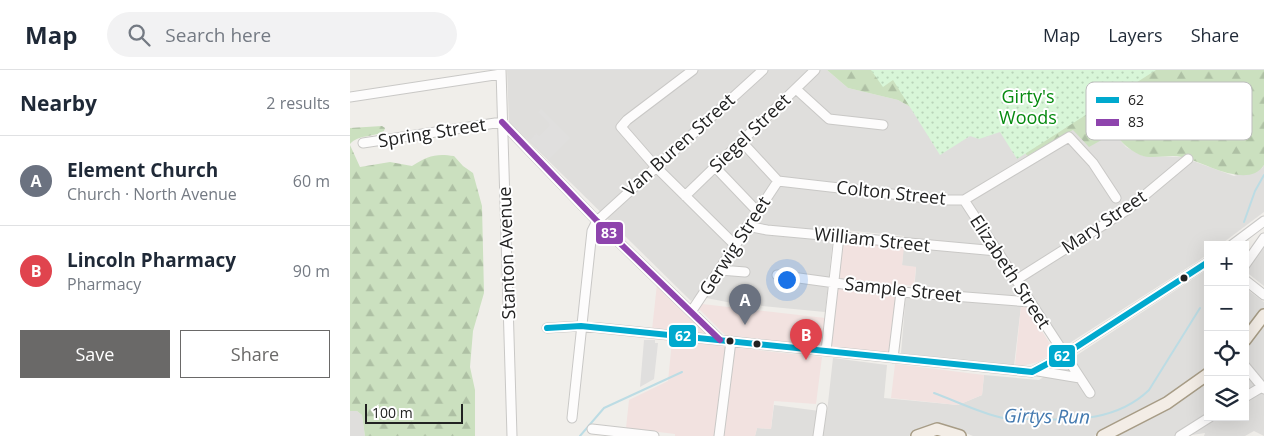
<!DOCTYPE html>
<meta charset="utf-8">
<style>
body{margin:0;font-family:"Open Sans",sans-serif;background:#f2f2f3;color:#1f2937}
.controls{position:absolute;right:15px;bottom:15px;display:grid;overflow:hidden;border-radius:0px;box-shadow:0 5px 20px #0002}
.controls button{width:45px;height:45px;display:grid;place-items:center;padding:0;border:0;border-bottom:1px solid #e0e1e3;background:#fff;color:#1f2937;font:25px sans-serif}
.scale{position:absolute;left:15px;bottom:12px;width:98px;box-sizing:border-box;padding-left:5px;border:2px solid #222;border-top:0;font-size:14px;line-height:18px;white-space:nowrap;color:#222;-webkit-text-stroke:4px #fff;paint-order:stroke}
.you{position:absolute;left:436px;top:209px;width:18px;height:18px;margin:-12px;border:4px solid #fff;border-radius:50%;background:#1a73e8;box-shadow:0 0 0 8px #1a73e833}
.badge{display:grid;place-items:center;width:32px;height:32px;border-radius:50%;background:#6a6968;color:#fff;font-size:16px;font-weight:700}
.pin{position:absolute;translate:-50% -41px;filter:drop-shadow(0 1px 2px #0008)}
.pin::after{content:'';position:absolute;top:26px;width:18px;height:15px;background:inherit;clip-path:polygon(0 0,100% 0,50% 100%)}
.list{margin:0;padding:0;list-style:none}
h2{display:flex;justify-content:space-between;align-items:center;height:65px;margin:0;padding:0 20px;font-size:21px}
h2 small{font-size:16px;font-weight:400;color:#747a83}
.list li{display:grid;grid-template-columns:32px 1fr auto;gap:15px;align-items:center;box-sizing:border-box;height:90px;padding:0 20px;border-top:1px solid #e0e1e3}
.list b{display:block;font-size:19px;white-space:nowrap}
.list p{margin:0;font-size:16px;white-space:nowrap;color:#747a83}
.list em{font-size:16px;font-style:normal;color:#747a83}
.actions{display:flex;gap:10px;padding:15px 20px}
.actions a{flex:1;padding:11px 0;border:1px solid #6a6968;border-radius:0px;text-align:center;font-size:18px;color:#6a6968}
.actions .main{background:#6a6968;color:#fff}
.icon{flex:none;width:28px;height:28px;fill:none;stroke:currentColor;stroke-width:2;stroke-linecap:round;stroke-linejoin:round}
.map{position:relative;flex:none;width:914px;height:366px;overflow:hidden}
header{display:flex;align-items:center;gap:30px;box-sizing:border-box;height:70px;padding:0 25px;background:#fff;border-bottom:1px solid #e0e1e3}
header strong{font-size:24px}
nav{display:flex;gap:28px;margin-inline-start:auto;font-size:18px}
.search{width:350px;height:45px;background:#f2f2f3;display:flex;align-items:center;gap:12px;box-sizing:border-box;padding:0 18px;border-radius:28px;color:#747a83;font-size:19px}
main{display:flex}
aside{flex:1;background:#fff}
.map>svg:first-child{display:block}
.residential{fill:#dfdedc}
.commercial{fill:#f2e2e0}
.forest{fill:url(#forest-firs)}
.park{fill:url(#park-dots)}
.parking{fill:#e0dfde}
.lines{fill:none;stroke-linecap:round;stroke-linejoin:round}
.stream{stroke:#bcdce4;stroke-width:2}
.minor-casing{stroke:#c9c8c6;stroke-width:11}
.major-casing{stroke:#a79c86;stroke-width:14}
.minor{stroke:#fdfcfc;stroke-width:9}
.major{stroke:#f3ede6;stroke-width:11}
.bus-1-casing{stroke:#fff;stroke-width:10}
.bus-2-casing{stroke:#fff;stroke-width:10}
.bus-1{stroke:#00a9ce;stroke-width:6}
.bus-2{stroke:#8e44ad;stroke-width:6}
.bus-dot{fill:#222;stroke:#fff;stroke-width:2}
.labels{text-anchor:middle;stroke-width:4;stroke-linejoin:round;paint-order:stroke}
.park-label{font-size:18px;fill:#058a0f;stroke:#fff}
.street-label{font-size:18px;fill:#222;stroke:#fff}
.water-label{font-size:19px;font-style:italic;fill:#447ab0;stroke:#fff}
.key{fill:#fff;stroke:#bdbdbd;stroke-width:1}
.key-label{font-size:14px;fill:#222}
.line-badge{stroke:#fff;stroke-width:2}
.badge-label{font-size:14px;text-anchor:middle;font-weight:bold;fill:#fff}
</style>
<header>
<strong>Map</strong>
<div class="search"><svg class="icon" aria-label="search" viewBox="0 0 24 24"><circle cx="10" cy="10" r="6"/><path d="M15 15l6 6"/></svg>Search here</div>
<nav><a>Map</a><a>Layers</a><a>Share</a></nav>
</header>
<main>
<aside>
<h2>Nearby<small>2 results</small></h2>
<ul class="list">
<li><span class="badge" style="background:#6b7280">A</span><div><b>Element Church</b><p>Church · North Avenue</p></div><em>60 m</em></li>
<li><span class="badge" style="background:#e0444e">B</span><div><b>Lincoln Pharmacy</b><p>Pharmacy</p></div><em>90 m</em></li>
</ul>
<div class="actions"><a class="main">Save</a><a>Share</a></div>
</aside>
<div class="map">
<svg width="914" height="366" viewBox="0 0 914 366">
<defs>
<pattern id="forest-firs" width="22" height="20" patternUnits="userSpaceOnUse" patternTransform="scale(1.25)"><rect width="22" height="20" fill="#cbe0bf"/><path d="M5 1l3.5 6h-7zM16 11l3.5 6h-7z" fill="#aec0a4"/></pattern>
<pattern id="park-dots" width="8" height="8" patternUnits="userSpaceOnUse" patternTransform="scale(1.25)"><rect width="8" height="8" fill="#d8f6d8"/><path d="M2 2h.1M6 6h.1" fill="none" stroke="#b9d3b9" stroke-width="1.8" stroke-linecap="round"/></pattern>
</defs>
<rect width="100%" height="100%" fill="#f0eeea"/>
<path class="residential" d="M157,0H477L498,18L548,30L602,60H661L677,86L723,60L764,63L776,77L793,86L832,87L884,106L912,98L914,95V142L870,175H858V184L848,191L715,276L690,238L671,236L664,296L551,283L556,224H564L566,197L552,196L554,166L484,159L475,242L382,233L346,226L341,231L159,52Z
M914,177V216L895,201Z
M858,199V298L805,335L744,366H623L591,353L574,357L559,366H405L407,358L421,359L424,335L477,342L483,288L537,295L534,328L608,335L632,325L634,305L689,310Z
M895,218L914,232V238L895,262Z
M914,252V366L904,361L895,366H854L855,363L836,366H764L829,333L858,310V347H895V277Z
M0,341H7L12,345L15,366H0Z"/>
<path class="commercial" d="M492,170L554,177L552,195L566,197L564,216L547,214L539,283L376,266L349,239L352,234L484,249Z
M307,214L368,276L472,287L466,334L424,331L421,359L407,358L405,366H325V364L276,358L279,330L318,311L322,271L301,269Z
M671,236L677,237L705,282L688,292L672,296L665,295Z
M545,294L634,305L632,325L608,335L541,328Z"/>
<path class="forest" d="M477,0H914V95C898,120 854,92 832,87C819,84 802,90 790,85C778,79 772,73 764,63L739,77L723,60L677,86L662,60H602L548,30L498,18Z
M32,56L35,58L34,61C23,68 9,64 0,74V58Z
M0,75L10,97L40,92L62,96C77,86 86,83 104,86L113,96L123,103L132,136L134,223L123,261L120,297L125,320V366H15L12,345L7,341H0Z"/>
<path class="park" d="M521,0H806L667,89L650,62L629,69L620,66L590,85L543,10L533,17Z"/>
<path class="parking" d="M191,39L220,68L199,89L180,70L186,63L189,66L200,55L188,42Z
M294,270H305V273H308L304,309L290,317Z"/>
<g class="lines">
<path class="stream" d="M894,152L905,121L914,105
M584,323C606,331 630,343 653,348C663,350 674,349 684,349C725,351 768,350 799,320L850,238
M230,366L254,338L332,302"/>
<g class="minor-casing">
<path id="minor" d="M151,0L162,366
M343,0L277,50L271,57L305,96L385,175
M446,19L479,49L533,55
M0,27L151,4
M152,52L247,151L369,269
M392,72L428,111L594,130H614L719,67L743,93L766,128
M13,73L152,52
M365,97L407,141
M335,126L465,0
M614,130L740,323
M397,156L417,160L647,181
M882,175L914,151
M895,195L914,168
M370,200L395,202
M427,205L551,222L680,232
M666,210L777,140L838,89
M895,210L914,225
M341,242L428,111
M197,258L231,256L682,302L714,285L858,192
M476,281L489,166
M543,288L551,222
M895,296L914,319
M688,301L730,308
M895,327L912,317
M222,348L242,161L247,151L413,0
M242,359L304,366
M369,366L381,271
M468,366L472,338
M830,366L860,347"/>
</g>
<g class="major-casing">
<path id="major" d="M895,270L914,245
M567,366L587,359L610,366
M753,366L817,333L858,304"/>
</g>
<use href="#minor" class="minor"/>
<use href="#major" class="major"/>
<g class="bus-1-casing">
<path id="bus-1" d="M197,258L231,256L682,302L714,285L858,192"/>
</g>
<g class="bus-2-casing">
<path id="bus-2" d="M152,52L247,151L370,270"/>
</g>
<use href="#bus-1" class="bus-1"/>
<use href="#bus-2" class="bus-2"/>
</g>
<g class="bus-dot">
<circle cx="834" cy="208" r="4.5"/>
<circle cx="380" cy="271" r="4.5"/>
<circle cx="407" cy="274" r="4.5"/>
</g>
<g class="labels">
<g class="park-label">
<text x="678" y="33">Girty's<tspan x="678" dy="21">Woods</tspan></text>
</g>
<g class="street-label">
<text transform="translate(82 63) rotate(-9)" y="6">Spring Street</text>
<text transform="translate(400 63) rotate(-44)" y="6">Siegel Street</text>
<text transform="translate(329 75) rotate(-42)" y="6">Van Buren Street</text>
<text transform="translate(541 123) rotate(6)" y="6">Colton Street</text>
<text transform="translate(754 152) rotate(-34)" y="6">Mary Street</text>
<text transform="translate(522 170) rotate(6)" y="6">William Street</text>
<text transform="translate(385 176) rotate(-57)" y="6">Gerwig Street</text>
<text transform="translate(157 183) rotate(-92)" y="6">Stanton Avenue</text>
<text transform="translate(660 202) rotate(57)" y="6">Elizabeth Street</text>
<text transform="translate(553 220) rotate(6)" y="6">Sample Street</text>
</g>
<g class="water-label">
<text transform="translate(697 346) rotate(1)" y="7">Girtys Run</text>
</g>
</g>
<rect x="736" y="12" width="166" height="58" rx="8" class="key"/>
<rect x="746" y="27" width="23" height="6" fill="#00a9ce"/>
<rect x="746" y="49" width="23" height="7" fill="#8e44ad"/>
<g class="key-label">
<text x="778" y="35">62</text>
<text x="778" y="57">83</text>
</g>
<g class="line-badge">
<rect x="245" y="151" width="29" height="24" rx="5" fill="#8e44ad"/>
<rect x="318" y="254" width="29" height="24" rx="5" fill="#00a9ce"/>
<rect x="698" y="274" width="28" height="24" rx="5" fill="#00a9ce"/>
</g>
<g class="badge-label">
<text x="259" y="168">83</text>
<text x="333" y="271">62</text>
<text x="712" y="291">62</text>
</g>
</svg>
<div class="controls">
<button>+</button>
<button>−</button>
<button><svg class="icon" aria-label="locate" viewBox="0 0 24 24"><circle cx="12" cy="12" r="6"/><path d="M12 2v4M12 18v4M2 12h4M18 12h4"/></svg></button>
<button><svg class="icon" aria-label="layers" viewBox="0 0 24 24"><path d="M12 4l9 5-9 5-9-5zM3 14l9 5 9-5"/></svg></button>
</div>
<div class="scale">100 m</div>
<div class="you"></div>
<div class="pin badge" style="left:395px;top:255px;background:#6b7280">A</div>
<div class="pin badge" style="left:456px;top:290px;background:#e0444e">B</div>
</div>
</main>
